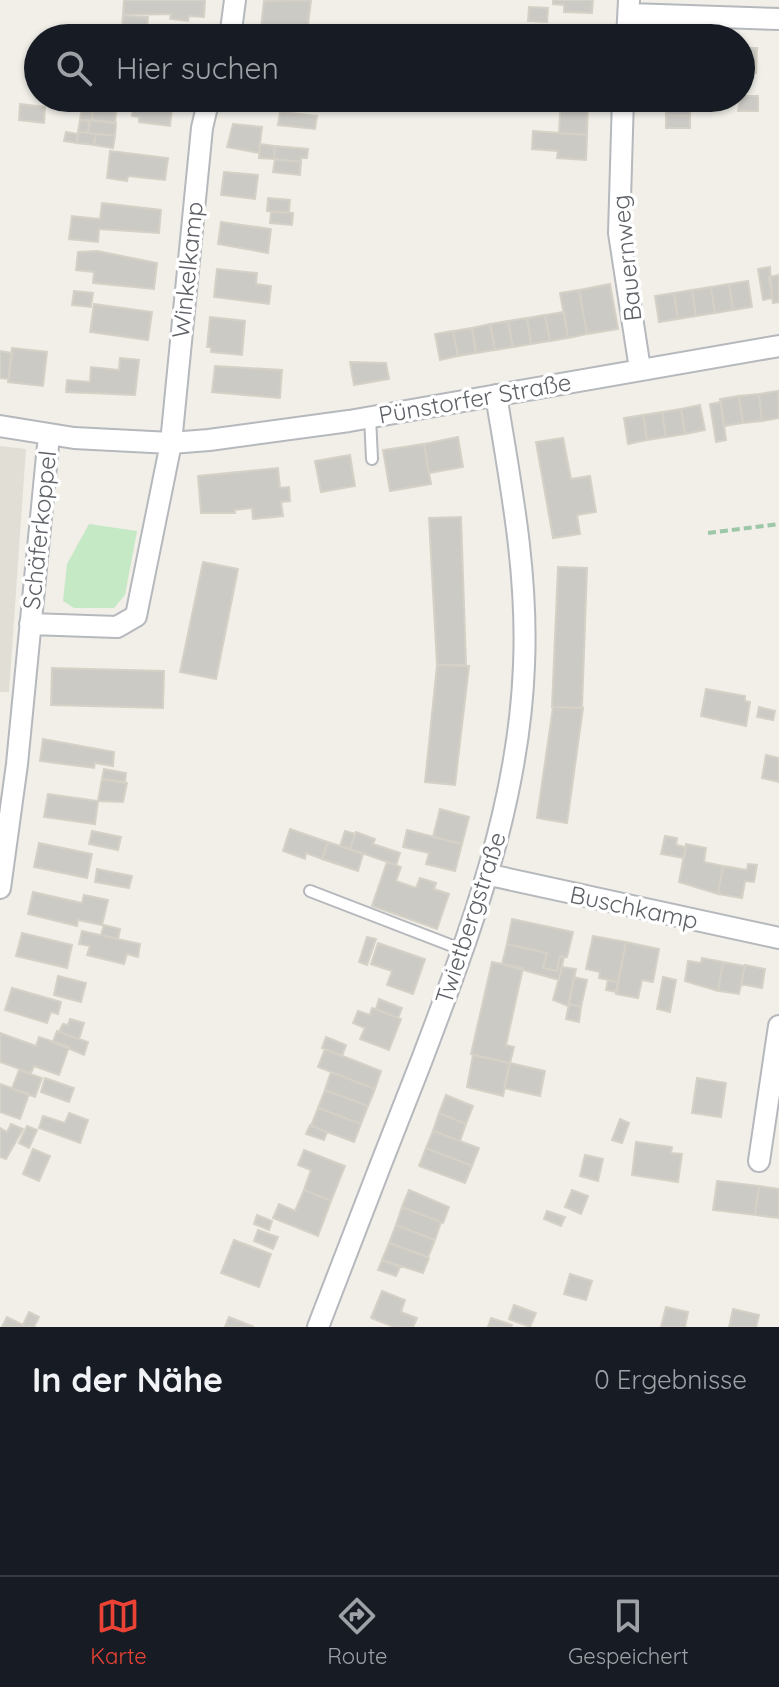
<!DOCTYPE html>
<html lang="de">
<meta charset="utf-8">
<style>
body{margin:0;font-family:Quicksand,sans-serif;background:#242831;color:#f1f3f6}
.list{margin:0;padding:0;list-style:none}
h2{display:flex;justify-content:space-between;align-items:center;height:104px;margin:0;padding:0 32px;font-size:34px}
h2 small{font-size:26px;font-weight:400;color:#9ea1a6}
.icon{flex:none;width:44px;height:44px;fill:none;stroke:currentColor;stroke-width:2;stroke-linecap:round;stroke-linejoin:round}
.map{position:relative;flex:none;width:779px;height:1327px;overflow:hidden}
.search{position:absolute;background:#171b24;box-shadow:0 2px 6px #0004;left:24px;right:24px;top:24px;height:88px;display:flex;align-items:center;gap:20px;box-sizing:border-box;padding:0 28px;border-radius:44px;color:#9ea1a6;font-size:30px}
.sheet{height:248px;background:#171b24}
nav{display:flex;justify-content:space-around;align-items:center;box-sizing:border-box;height:112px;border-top:2px solid #363941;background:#171b24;font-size:22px;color:#9ea1a6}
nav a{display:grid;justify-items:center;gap:4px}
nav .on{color:#ea4335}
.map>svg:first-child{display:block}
.education{fill:#e1ded6}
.green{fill:#c5e8c5}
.building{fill:#cccac5;stroke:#d6d1c6;stroke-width:2}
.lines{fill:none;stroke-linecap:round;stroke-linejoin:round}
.lane-casing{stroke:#b5b8bc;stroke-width:14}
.street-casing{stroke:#b5b8bc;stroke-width:24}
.path{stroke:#9cc7a9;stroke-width:4;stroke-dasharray:8 4;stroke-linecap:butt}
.lane{stroke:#fff;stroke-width:10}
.street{stroke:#fff;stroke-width:20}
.labels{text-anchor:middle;stroke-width:7;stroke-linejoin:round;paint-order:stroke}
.street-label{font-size:24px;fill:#5f6368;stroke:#fff}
</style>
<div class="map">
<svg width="779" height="1327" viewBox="0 0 779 1327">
<rect width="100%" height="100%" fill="#f1efe8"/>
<path class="education" d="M0,446L26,449L9,692H0Z"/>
<path class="green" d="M89,524L137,531L125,595L114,608H74L63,601L67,564Z"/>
<path class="building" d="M124,0H205L204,17L189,16L188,21L170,19L171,14L123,15Z
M311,0L307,34L261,28L264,1Z
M553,0H593L592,13L564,12V5L553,4Z
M529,7L548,8L547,22L528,21Z
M123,15L148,17L147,30L122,28Z
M261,28L294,32L293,38L260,37Z
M741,48H757L756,73H741Z
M741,96H758V111H738Z
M149,98L173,101L170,126L139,122V117L132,116L134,99Z
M561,98H588L587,135L559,133Z
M666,103L690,104V116L666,115Z
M20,104L45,107L44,123L19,120Z
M82,106L93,107L92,120H80Z
M93,107L116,112L115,123L92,120Z
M280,112L317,116L315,129L278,125Z
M666,115L690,116V128H666Z
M80,120L89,121L88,133L78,132Z
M90,120L116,123L115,136L88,133Z
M233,124L262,127L259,153L227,147Z
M533,131L587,135L586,160L557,158L558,151L532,149Z
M66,132L78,134L77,143L64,141Z
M78,132L96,134L94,145L77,143Z
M96,134L115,136L113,148L94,145Z
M260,144L275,146L274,159L259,158Z
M275,146L308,149L307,158H301V162L274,159Z
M110,151L168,158L165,180L128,176L127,181L107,178Z
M275,159L301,162L300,175L273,172Z
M224,172L258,175L255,199L221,195Z
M268,198L290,200L289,213L267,211Z
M102,203L161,210L159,233L99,229L98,242L69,239L72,216L100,219Z
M271,212L293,213L292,225L270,223Z
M221,222L271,229L268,253L218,244Z
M97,251L157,263L154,289L93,283L94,272L76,270L78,252Z
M770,267L772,298L763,300L758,269Z
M217,269L257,273L256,284L271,286L269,304L214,297Z
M779,275V302L773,303L769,277Z
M748,281L752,307L733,310L729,284Z
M610,284L618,329L587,334L579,290Z
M729,284L733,310L715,313L711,287Z
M711,287L715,313L696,316L692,290Z
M579,290L587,334L568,338L560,293Z
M692,290L696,316L678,319L674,293Z
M74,291L93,293L91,307L72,305Z
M674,293L678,319L659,322L655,296Z
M94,304L152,312L148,340L90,332Z
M564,312L568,338L550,341L545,315Z
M545,315L550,341L531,344L527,318Z
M210,317L245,321L242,355L211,352V347H207Z
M527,318L531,344L513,347L508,321Z
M508,321L513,347L495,350L490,324Z
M490,324L495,350L476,353L472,328Z
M472,328L476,353L458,356L453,331Z
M453,331L458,356L440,360L435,334Z
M12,348L47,352L43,386L8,382Z
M0,351L12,353L9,379L0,378Z
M120,358L139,360L135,395L66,392L67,380L90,382L91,367L119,370Z
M350,362L386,363L389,379L354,385Z
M215,366L282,370L280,398L212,392Z
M778,391L779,418L762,421L759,394Z
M759,394L762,421L743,423L739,396Z
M739,396L743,423L724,426L720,399Z
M721,402L726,440L716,442L710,404Z
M700,405L705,430L685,434L681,409Z
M681,409L685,434L666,437L662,412Z
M662,412L666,437L647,440L643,415Z
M643,415L647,440L628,444L624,418Z
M458,437L463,467L429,473L424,444Z
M563,438L571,479L590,476L596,512L577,515L580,534L553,538L536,442Z
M424,444L431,484L390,491L383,450Z
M350,455L355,486L321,492L315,461Z
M278,468L280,488L289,487L290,501L281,502L283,516L253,519L252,508L235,510V513H201L198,476Z
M461,517L466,665H437L429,518Z
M203,562L238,569L216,679L180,672Z
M558,567L587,568L582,708L552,707Z
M437,665L469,666L455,785L425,782Z
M52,668L164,671L163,708L51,705Z
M706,689L745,696V701L750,702L746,726L701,716Z
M553,707L583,708L567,823L537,818Z
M759,707L775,711L773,720L757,717Z
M43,739L114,752L113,766L95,763L94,768L40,761Z
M766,755L779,758V782L762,778Z
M104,769L126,773L125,782L102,779Z
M102,779L127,783L123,802L98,801Z
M48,794L98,801L95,824L44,817Z
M440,809L469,817L462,844L433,837Z
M290,829L328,842L322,859L306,853L305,859L283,851Z
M407,830L462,844L455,871L426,864L429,853L403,847Z
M92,831L121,837L118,850L89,844Z
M345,831L355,834L350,849L340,846Z
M356,832L375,839L373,844L400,853L396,865L350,849Z
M665,836L677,838L676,845L686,847L684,858L661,854Z
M328,842L363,854L358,871L322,859Z
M39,843L92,854L87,878L34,867Z
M686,844L706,848L704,862L723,866L718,894L679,882Z
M387,862L401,867L396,881L416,888L420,878L436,883L434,889L449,894L437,929L372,906Z
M748,864L757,865L754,882L745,881L742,898L718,894L723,866L747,870Z
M97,869L132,876L129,888L95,882Z
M33,892L82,903L84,895L108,900L102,925L78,920L77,926L28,914Z
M512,919L573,932L567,957L560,956L557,971L543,968L547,953L507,944Z
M104,925L120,929L118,939L101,935Z
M82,931L140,944L138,957L127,954L124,964L87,955L90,946L79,944Z
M22,933L72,945L67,968L16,956Z
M593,936L626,942L618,982L599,978L600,972L586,969Z
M367,937L376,939L367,965L359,962Z
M626,942L659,949L653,982L642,980L638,998L616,994Z
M378,943L425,959L413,994L387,985L392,971L371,964Z
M507,944L547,953L543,968L557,971L560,956L564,957L559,980L502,964Z
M702,958L723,962L718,991L685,981L688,961L701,963Z
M492,962L523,968L506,1045L514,1047L510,1063L471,1054Z
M723,962L745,966L739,994L718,991Z
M745,965L765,969L762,988L741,984Z
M562,967L576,969L568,1006L553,1000Z
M58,976L86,983L81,1002L54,995Z
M574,977L587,980L581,1007L569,1004Z
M663,977L676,980L670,1012L657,1009Z
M608,980L618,982L616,992L606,990Z
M12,988L61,1002L58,1014L51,1012L47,1023L5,1010Z
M379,999L402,1008L398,1018L376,1009Z
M569,1004L581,1007L579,1022L566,1019Z
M372,1008L401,1019L389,1050L360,1039L365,1028L353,1023L358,1011L370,1015Z
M70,1019L84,1023L79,1039L59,1032L63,1024L68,1025Z
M57,1031L88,1042L84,1055L53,1042Z
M0,1033L36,1046L39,1037L69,1047L59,1075L34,1066L31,1073L0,1062Z
M326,1037L346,1045L342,1056L322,1048Z
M325,1049L381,1071L375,1089L318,1067Z
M473,1055L510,1063L503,1096L467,1087Z
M510,1063L545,1071L540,1096L504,1088Z
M19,1070L42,1078L35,1097L12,1089Z
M331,1072L375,1089L368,1106L325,1090Z
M45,1078L74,1088L69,1102L41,1092Z
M697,1078L726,1083L721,1117L692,1113Z
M0,1084L29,1094L20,1119L0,1112Z
M325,1090L368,1106L361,1124L318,1108Z
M446,1095L473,1106L466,1124L439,1113Z
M318,1108L361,1124L354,1142L311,1126Z
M69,1113L88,1120L80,1143L39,1128L43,1116L65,1123Z
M439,1113L466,1124L460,1141L433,1131Z
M620,1119L629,1123L622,1143L612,1140Z
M11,1124L23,1129L6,1159L0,1157V1128L7,1132Z
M310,1125L327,1132L324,1140L306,1134Z
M27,1126L37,1130L29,1148L19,1143Z
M433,1131L479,1148L472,1166L426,1148Z
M636,1142L672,1147L671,1153L682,1154L678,1182L632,1175Z
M426,1148L472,1166L465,1183L419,1166Z
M33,1149L50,1156L39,1181L23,1174Z
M304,1150L345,1166L331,1201L304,1190L311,1170L298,1165Z
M585,1155L603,1159L598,1181L580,1176Z
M717,1181L759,1186L755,1215L713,1210Z
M759,1186L779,1189V1218L755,1215Z
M304,1190L331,1201L318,1236L273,1218L279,1204L295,1211Z
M409,1190L449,1207L443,1223L402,1207Z
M572,1190L588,1196L581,1214L565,1207Z
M402,1207L441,1222L435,1240L396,1225Z
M547,1211L565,1217L561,1226L544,1219Z
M257,1215L272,1221L269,1230L254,1224Z
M396,1225L435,1240L428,1257L389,1243Z
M258,1230L278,1237L273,1249L254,1241Z
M234,1240L271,1254L259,1287L221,1273Z
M389,1243L429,1258L423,1273L382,1260Z
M382,1260L400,1267L396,1276L378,1270Z
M570,1274L592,1281L586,1300L564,1294Z
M382,1291L405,1300L401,1312L417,1318L413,1327H394L371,1318Z
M514,1305L536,1313L530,1327L509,1319Z
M666,1307L688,1312L685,1327H661Z
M733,1309L759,1315L756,1327H729Z
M29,1312L39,1317L34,1327H2L7,1317L23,1325Z
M229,1317L254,1327H225Z
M491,1318L512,1325L511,1327H488Z"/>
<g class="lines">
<g class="lane-casing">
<path id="lane" d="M370,417L372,459
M310,891L463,950"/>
</g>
<g class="street-casing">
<path id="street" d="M629,14L779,19
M230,38L235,0
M627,38L629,0
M623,98L619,233L640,369
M0,426L74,438L171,443L209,440L349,421L779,346
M30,624L117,627L136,616L171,443L202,128L209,98
M490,875L779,938
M0,888L17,764L49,435
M759,1161L779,1026
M318,1327C352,1239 386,1150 421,1062C470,933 519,805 524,665C528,573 511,486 496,395"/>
</g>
<path class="path" d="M708,533L779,524"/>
<use href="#lane" class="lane"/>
<use href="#street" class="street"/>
</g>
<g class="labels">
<g class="street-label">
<text transform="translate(627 258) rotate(-96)" y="8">Bauernweg</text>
<text transform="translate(188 270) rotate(-84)" y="8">Winkelkamp</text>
<text transform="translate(475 399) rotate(-10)" y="8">Pünstorfer Straße</text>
<text transform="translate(40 530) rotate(-84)" y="8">Schäferkoppel</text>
<text transform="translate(634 908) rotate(12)" y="8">Buschkamp</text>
<text transform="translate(471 918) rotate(-72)" y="8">Twietbergstraße</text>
</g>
</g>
</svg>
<div class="search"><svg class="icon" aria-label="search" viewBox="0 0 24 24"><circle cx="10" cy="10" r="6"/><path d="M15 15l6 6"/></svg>Hier suchen</div>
</div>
<section class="sheet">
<h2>In der Nähe<small>0 Ergebnisse</small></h2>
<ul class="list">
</ul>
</section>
<nav>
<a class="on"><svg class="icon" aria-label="map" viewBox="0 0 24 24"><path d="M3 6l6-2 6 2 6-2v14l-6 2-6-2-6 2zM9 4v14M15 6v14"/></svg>Karte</a>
<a><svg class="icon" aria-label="directions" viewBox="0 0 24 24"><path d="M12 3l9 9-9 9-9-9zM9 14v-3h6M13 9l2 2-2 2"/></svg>Route</a>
<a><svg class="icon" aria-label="saved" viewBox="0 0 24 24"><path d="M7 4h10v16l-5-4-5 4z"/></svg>Gespeichert</a>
</nav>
